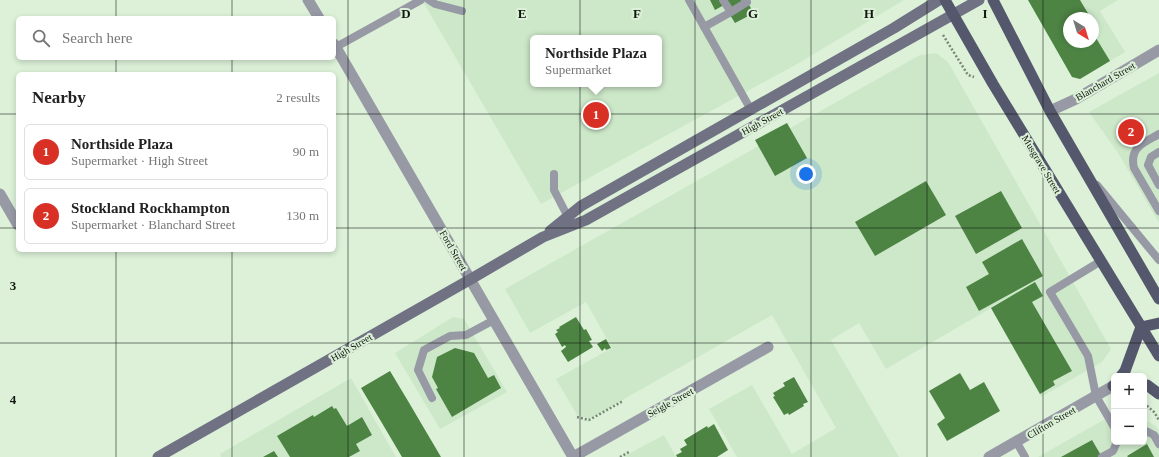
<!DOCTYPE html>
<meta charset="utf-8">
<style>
body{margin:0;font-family:"Times New Roman",serif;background:#f6f6f6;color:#222}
.controls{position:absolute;right:12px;bottom:12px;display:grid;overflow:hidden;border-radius:6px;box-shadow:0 2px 6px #0003}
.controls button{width:36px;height:36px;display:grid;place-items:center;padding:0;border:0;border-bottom:1px solid #e0e0e0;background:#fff;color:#222;font:20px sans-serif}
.compass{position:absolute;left:1063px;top:12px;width:36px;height:36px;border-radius:50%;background:#fff;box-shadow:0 2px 6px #0003;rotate:142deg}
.you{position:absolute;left:806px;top:174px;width:14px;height:14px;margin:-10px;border:3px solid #fff;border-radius:50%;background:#1a73e8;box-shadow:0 0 0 6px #1a73e833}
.badge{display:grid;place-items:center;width:26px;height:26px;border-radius:50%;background:#d93025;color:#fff;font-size:13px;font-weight:700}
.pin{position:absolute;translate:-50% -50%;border:2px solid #fff;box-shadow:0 1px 4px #0006}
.popup{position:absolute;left:530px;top:35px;width:132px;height:52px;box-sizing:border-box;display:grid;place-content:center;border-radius:6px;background:#fff;filter:drop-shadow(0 1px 3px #0005);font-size:13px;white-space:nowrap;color:#767676}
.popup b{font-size:15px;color:#222}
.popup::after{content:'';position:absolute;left:50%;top:100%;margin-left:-8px;border:8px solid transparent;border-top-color:#fff}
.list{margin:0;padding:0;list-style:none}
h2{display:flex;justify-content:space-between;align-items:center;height:52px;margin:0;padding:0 16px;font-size:17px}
h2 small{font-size:13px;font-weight:400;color:#767676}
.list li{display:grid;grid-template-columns:26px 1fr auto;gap:12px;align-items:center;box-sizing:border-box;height:56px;margin:0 8px 8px;padding:0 8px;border:1px solid #e0e0e0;border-radius:6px}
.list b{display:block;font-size:15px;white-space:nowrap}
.list p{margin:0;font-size:13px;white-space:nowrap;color:#767676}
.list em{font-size:13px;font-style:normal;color:#767676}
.icon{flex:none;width:22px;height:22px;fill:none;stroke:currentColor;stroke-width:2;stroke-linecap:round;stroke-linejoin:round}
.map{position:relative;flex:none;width:1159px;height:457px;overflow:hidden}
.search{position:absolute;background:#fff;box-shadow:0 2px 6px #0003;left:16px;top:16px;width:320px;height:44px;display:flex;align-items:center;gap:10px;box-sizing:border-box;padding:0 14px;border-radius:6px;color:#767676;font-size:15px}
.panel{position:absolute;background:#fff;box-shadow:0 2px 6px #0003;left:16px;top:72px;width:320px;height:180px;border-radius:6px}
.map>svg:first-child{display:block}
.built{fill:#cde8c9;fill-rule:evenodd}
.building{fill:#4d8444}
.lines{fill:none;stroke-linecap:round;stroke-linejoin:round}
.path{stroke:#788775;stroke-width:2.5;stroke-dasharray:2 2;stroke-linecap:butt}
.service{stroke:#9799a5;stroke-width:8}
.minor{stroke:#9799a5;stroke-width:11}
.secondary{stroke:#707284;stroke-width:11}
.primary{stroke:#55576c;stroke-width:11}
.grid{fill:none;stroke:#10180f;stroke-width:1;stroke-opacity:0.55}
.labels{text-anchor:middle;stroke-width:4;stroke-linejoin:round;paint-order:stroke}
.street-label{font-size:10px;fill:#10180f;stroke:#dcf1d8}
.grid-label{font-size:13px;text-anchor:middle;font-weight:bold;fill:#10180f;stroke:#dcf1d8;stroke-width:4;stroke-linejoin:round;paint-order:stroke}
</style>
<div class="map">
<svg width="1159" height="457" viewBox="0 0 1159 457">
<rect width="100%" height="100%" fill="#dcf1d8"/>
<path class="built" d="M422,0H904L797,64L541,204ZM533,38H659V84H533Z
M1028,0H1118L1100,11L1125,52L1080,79L1072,77ZM1069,18H1093V42H1069Z
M936,53L948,62L1111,349L1102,362L1041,397L991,308L886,369L859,323L831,340L899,457H737L709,409L752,385L792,454L836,428L772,315L589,419L577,415L556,379L612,348L586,302L530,333L505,289L920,55Z
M1159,73V223L1118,153L1089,112Z
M453,317L464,319L507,392L440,429L395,353Z
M351,378L396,457H221L220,454Z
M1114,414V442H1144V420L1156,426L1159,431V457H1038Z
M664,435L676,457H623Z"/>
<path class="building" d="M710,0H746L754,13L735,23L724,5L715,10Z
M1028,0H1080L1089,15L1084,18H1069V42H1093V33L1110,61L1080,79L1072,77Z
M787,123L807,158L775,176L755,140Z
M926,181L946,215L875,256L855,222Z
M1001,191L1022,228L976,254L955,216Z
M1022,239L1043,276L979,311L966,287L989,274L982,262Z
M1035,282L1043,296L1032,302L1072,371L1053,381L1055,385L1040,394L991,308Z
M576,317L584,330L586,329L592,340L589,341L593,347L568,362L561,351L566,347L565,345L562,347L555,334L558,332L556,330L560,328L559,327Z
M606,339L611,348L606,350L605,348L602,351L597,344Z
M455,348L474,353L488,378L494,375L501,388L452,417L436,389L438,388L432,377L437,357Z
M390,371L408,401L441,457H402L379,418L361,388Z
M960,373L970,390L984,382L1000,411L947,441L937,424L945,418L929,391Z
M794,377L808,402L803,404L804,406L789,415L788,413L784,415L773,397L775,396L773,393L785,386L783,383Z
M332,406L334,409L336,408L347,426L362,417L372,435L356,444L360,451L349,457H290L277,436L313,415L314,417Z
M714,424L728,450L717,457H677L676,455L682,452L680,449L687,445L684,440L707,426L708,428Z
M1092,440L1102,457H1061Z
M1147,444L1154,457H1128L1127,456Z
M274,451L278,457H263Z"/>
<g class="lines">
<path class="path" d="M943,35L968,75L974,77
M1144,403L1154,412L1159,420
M577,417L589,420L623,401
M620,457L629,452"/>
<path class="service" d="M429,0L435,4L462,11
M689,0L751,110
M731,12L747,2L745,0
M704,27L731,12L723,0
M336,47L421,0
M1159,134C1144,143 1129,147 1134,168L1159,211
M1159,152L1151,157L1148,165L1159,185
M554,174V190L570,221
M1097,185L1159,260
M1101,261L1050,292L1088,356L1096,396L1114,427
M432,398L418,370L424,350L450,336L466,335L494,320
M1144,430L1154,435L1159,444
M1016,441L1025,457
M1102,457L1113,451L1117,442"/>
<path class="minor" d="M308,0L319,18
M334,44L573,457
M1050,111L1076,99L1159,50
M0,194L18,225
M573,457L768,347
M989,457L1113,386"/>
<path class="secondary" d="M550,231L581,206L894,28L939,0
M158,457L471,279L543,237L586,220L979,0"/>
<path class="primary" d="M945,0L993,84L1159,356
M993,0L1050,111L1159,299
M1141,327L1159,323
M1121,376L1125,371L1141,327
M1144,385H1147L1159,394
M1113,386L1114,385"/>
</g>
<path class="grid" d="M116,0V18M232,0V18M348,0V457M464,0V457M580,0V457M695,0V457M811,0V457M927,0V457M1043,0V457M116,58V74M232,58V74M0,114H18M334,114H1159M0,228H18M334,228H1159M116,250V457M232,250V457M0,343H1159"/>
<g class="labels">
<g class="street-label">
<text transform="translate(1105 81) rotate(-30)" y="4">Blanchard Street</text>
<text transform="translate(762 121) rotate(-29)" y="4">High Street</text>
<text transform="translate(1042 164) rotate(59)" y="4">Musgrave Street</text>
<text transform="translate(454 250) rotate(60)" y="4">Ford Street</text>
<text transform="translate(351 347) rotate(-30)" y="4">High Street</text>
<text transform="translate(670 402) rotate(-29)" y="4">Seigle Street</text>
<text transform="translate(1051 422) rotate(-30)" y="4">Clifton Street</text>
</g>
</g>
<g class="grid-label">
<text x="406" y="18">D</text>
<text x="522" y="18">E</text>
<text x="637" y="18">F</text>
<text x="753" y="18">G</text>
<text x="869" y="18">H</text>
<text x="985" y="18">I</text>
<text x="13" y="290">3</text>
<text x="13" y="404">4</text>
</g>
</svg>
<div class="controls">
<button>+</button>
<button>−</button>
</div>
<svg class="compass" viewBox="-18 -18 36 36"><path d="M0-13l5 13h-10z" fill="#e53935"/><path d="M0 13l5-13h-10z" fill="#767676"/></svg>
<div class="you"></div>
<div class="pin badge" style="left:596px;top:115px">1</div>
<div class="popup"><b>Northside Plaza</b>Supermarket</div>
<div class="pin badge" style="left:1131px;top:132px">2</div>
<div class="search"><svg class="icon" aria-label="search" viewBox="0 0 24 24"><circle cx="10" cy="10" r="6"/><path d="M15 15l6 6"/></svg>Search here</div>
<section class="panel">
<h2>Nearby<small>2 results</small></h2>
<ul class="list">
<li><span class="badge">1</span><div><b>Northside Plaza</b><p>Supermarket · High Street</p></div><em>90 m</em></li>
<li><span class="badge">2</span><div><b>Stockland Rockhampton</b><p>Supermarket · Blanchard Street</p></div><em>130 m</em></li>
</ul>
</section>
</div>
